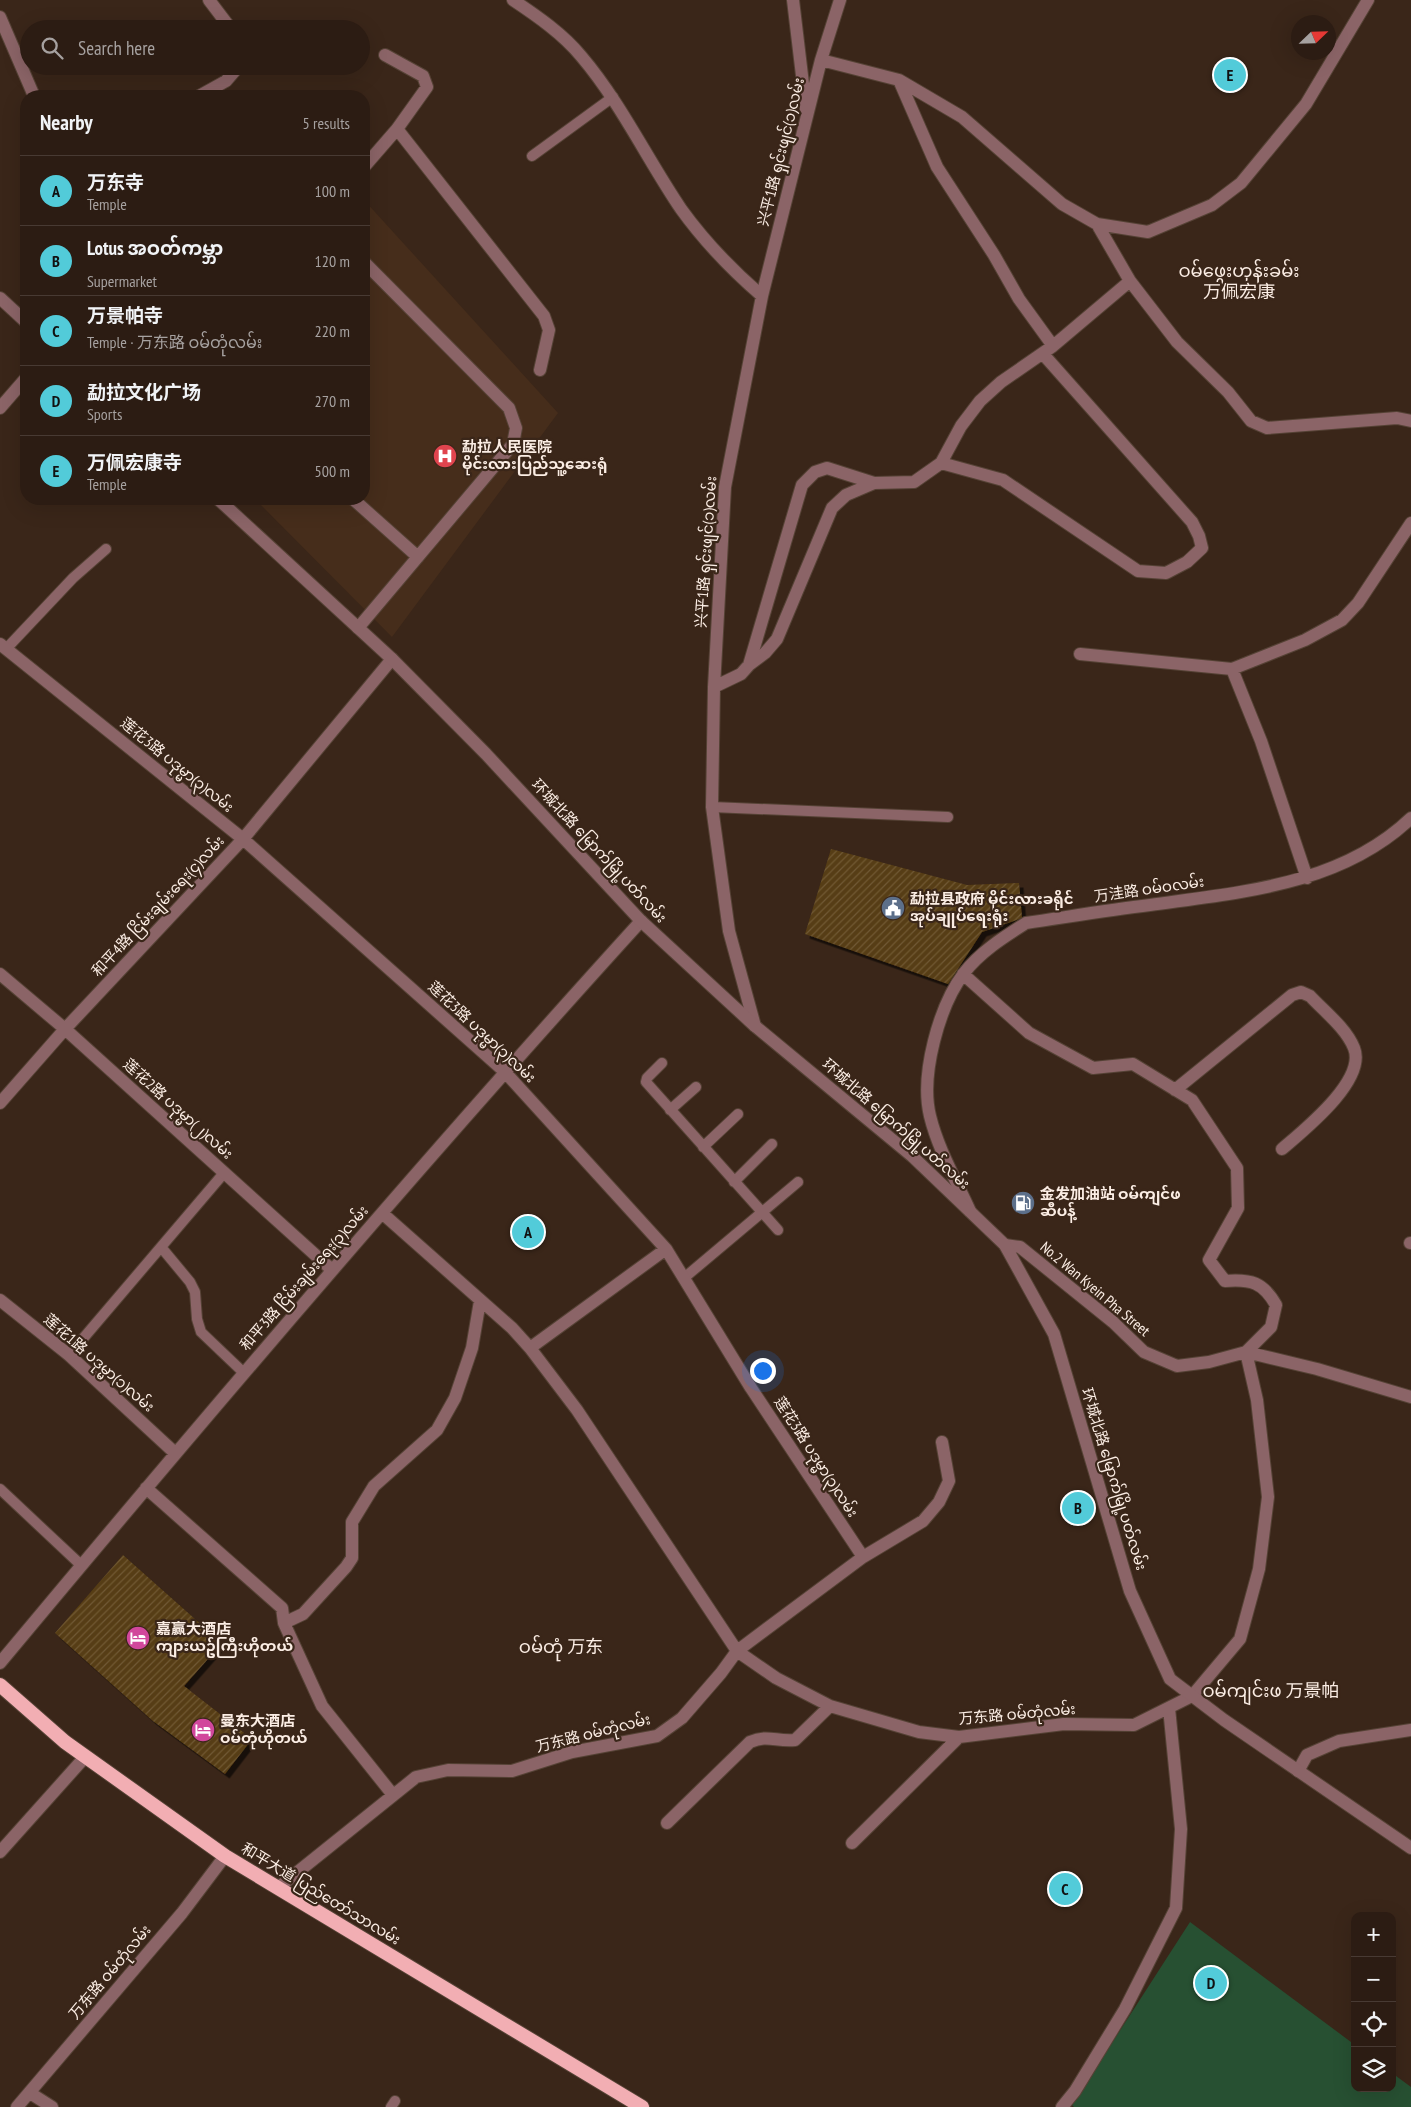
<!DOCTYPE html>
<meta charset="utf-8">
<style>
body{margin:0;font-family:"PT Sans Narrow","Noto Sans SC","Noto Sans Myanmar",sans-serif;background:#34251c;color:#f1f3f6}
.controls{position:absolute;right:15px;bottom:15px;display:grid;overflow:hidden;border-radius:10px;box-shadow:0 5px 20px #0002}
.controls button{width:45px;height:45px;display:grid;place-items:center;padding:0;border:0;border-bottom:1px solid #483a33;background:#2c1c13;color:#f1f3f6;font:25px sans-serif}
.compass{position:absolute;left:1291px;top:15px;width:45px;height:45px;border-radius:50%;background:#2c1c13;box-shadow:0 5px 20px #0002;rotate:67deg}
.you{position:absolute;left:762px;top:1370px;width:18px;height:18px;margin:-12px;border:4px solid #fff;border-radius:50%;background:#1a73e8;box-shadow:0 0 0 8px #1a73e833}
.badge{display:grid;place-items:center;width:32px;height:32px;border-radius:50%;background:#52cbd9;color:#111;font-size:16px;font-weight:700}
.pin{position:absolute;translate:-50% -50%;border:2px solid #fff;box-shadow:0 1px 5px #0006}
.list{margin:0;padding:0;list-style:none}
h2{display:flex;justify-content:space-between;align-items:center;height:65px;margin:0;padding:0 20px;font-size:21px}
h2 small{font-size:16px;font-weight:400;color:#a6a1a0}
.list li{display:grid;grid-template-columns:32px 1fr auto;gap:15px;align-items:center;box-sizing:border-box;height:70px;padding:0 20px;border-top:1px solid #483a33}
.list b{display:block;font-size:19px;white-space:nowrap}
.list p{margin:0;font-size:16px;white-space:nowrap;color:#a6a1a0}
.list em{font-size:16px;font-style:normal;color:#a6a1a0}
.icon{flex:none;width:28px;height:28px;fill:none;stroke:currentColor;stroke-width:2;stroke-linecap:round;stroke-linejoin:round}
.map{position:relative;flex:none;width:1411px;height:2107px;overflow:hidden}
.search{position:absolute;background:#2c1c13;box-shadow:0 5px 20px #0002;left:20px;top:20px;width:350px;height:55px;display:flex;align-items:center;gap:12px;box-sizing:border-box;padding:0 18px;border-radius:28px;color:#a6a1a0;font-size:19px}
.panel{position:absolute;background:#2c1c13;box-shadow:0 5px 20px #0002;left:20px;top:90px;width:350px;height:415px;border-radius:20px}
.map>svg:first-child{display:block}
.built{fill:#462d1b}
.garden{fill:#275032}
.building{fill:url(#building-hatch);filter:url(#shadow)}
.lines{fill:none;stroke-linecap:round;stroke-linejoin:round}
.service-casing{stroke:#554235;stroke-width:12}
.minor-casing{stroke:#554235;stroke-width:14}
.tertiary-casing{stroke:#554235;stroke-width:14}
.trunk-casing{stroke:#554235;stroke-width:16}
.service{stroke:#8b6467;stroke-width:10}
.minor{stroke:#8b6467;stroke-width:12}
.tertiary{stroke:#8b6467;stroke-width:12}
.trunk{stroke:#f2aeb3;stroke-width:14}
.labels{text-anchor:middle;stroke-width:4.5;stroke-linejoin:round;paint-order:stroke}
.street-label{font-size:15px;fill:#fbede4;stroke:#3a2619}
.poi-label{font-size:15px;font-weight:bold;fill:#fbede4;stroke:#3a2619;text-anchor:start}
.quarter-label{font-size:18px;fill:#fbede4;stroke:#3a2619}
</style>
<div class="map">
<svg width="1411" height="2107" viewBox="0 0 1411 2107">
<defs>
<pattern id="building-hatch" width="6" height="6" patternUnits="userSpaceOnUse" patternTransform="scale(1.25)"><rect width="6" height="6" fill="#573d13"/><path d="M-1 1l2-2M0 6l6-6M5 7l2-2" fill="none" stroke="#705935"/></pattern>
<filter id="shadow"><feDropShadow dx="4.5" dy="4.5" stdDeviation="0" flood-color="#0009"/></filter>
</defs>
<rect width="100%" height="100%" fill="#3a2619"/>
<path class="built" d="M364,200L558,413L392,637L255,499H364Z"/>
<path class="garden" d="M1190,1922L1355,2045V2088H1392V2073L1411,2087V2107H1074L1072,2105Z"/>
<path class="building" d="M831,849L967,885L1019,883L1022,918L982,932L948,984L805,934Z
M123,1555L222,1643L184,1686L252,1739L225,1774L153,1721L55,1633Z"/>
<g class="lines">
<g class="service-casing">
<path id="service" d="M532,156L613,97
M6,649L73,578L106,549
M712,807L948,817
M662,1063L647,1078L646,1082L778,1230
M670,1110L696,1087
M703,1147L738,1114
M734,1182L772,1144
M161,1247L190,1282L195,1292L197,1319L201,1332L244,1373
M684,1278L798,1182
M69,1355L224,1173
M0,1489L81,1565
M391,2107L395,2101"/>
</g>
<g class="minor-casing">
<path id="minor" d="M209,0L231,29
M513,0C537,16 563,34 581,56C621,103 647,159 681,209C704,241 732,270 762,296
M793,0L806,109
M0,17L34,96
M821,60L899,80L962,117L1062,204L1097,224L1148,232L1212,205L1241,183L1306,104L1368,0
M199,96L226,81L239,66
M397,129L544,316L549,330L540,370
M364,167L397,129L427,87L423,76L385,55
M1097,224L1130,281L1177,342L1228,392L1251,421L1267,428L1397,418L1411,421
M1053,346L1130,281
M0,408L26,378
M941,463L1003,480L1138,571L1166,573L1187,562L1202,548L1199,536L1192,522L1043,354
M353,499L418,557
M358,628L513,444L516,428L509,408L364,262
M0,644L243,839L504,1071L666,1249L751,1388L863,1557
M1080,654L1232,669L1305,640L1342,620L1358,603L1411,523
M749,665L765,653L777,639L832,508L846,495L874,483
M1232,669L1261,741L1307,878
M714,687L741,674L749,665L802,485L815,472L827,468L874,483L914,482L941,463L961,426L980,401L1001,382L1053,346L1019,299L994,255L937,167L899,80
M0,974L65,1029L332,1270
M963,974L1029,1033L1093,1068L1133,1064L1192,1100L1237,1168L1238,1208L1209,1260L1225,1281C1251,1279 1263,1282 1276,1305L1271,1327L1246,1352L1317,1369L1411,1397
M755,1026L729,931L712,807L714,687L725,487L762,296L821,60L840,0
M1175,1090L1292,995L1301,992L1310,996C1324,1011 1346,1028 1354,1048C1367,1080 1304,1130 1282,1149
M0,1103L65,1029L243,839L392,659
M970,1211C956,1180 938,1149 930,1116C920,1075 939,1006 964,973C980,952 1004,937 1026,923C1067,917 1108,910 1150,905C1242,892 1341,885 1411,818
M382,1213L512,1328L530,1348L577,1410L737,1651L863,1557L923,1521L939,1502L949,1481L942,1442
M1410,1243H1411
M0,1300L69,1355L175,1453
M530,1348L666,1249
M146,1488L282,1608L284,1623L322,1706L393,1795
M284,1623L303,1614L346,1567L352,1558V1522L374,1486L437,1430L455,1398L472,1348L480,1301
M0,1663C209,1412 421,1163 641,921
M1298,1771L1307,1755L1339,1741L1411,1730
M667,1823L750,1742C768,1734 776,1742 795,1740L830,1706
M852,1843L959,1737
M0,1852L85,1757
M279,1887L416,1777L448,1770L512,1771L572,1752L657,1736L682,1718L721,1673L737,1651L776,1678L830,1706L919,1732L959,1737L1064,1724L1134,1725L1192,1696L1240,1639L1259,1569L1268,1497L1257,1400L1246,1352L1209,1362L1177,1366L1144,1352L1113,1322L1020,1247L1005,1245
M30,2093L52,2107
M17,2107L182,1913L225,1856
M1062,2107L1075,2091L1125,2009L1176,1908L1181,1829L1169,1708"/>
</g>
<g class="tertiary-casing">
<path id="tertiary" d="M0,298L26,322
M218,499L392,659L486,754L641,921L755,1026L912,1156L1005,1245L1054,1334L1130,1591L1170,1679L1224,1720L1411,1848"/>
</g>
<g class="trunk-casing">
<path id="trunk" d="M0,1685L65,1742L225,1856L642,2107"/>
</g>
<use href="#service" class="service"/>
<use href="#minor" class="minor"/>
<use href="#tertiary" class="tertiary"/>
<use href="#trunk" class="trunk"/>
</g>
<defs>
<g id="hospital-disc" transform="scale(1.25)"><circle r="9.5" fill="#e0444e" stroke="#3a2619"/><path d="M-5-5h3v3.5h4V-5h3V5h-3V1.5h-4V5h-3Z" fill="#fff"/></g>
<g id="civic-disc" transform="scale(1.25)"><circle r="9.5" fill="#5c6f8a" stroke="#3a2619"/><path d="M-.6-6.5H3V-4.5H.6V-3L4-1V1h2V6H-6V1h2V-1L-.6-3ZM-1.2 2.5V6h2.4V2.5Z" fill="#fff"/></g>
<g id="fuel-disc" transform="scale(1.25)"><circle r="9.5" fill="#5c6f8a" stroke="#3a2619"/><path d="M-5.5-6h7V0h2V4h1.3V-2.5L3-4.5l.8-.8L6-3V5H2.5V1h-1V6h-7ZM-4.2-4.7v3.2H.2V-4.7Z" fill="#fff"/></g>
<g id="hotel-disc" transform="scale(1.25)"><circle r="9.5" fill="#d1479c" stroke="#3a2619"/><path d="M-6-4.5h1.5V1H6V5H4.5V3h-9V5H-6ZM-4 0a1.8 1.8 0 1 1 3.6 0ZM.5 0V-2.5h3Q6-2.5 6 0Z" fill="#fff"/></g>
</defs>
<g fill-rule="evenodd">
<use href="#hospital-disc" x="445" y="456"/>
<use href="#civic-disc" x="893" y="908"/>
<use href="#fuel-disc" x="1023" y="1203"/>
<use href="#hotel-disc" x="138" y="1638"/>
<use href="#hotel-disc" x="203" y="1730"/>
</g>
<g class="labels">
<g class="street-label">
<text transform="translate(781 152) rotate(-76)" y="5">兴平1路 ရှင်းဖျင်(၁)လမ်း</text>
<text transform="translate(706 552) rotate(-86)" y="5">兴平1路 ရှင်းဖျင်(၁)လမ်း</text>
<text transform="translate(177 765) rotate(39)" y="5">莲花3路 ပဒုမ္မာ(၃)လမ်း</text>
<text transform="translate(599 851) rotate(47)" y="5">环城北路 မြောက်မြို့ပတ်လမ်း</text>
<text transform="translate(1149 889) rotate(-8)" y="5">万洼路 ဝမ်ဝလမ်း</text>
<text transform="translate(158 906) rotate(-47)" y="5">和平4路 ငြိမ်းချမ်းရေး(၄)လမ်း</text>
<text transform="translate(482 1032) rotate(43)" y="5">莲花3路 ပဒုမ္မာ(၃)လမ်း</text>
<text transform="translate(178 1109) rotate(42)" y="5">莲花2路 ပဒုမ္မာ(၂)လမ်း</text>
<text transform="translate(896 1124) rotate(41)" y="5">环城北路 မြောက်မြို့ပတ်လမ်း</text>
<text transform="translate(304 1278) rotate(-49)" y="5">和平3路 ငြိမ်းချမ်းရေး(၃)လမ်း</text>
<text transform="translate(1095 1289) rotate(40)" y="5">No.2 Wan Kyein Pha Street</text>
<text transform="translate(99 1363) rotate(41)" y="5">莲花1路 ပဒုမ္မာ(၁)လမ်း</text>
<text transform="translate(816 1457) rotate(57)" y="5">莲花3路 ပဒုမ္မာ(၃)လမ်း</text>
<text transform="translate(1114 1479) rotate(73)" y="5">环城北路 မြောက်မြို့ပတ်လမ်း</text>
<text transform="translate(1017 1714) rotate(-5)" y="5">万东路 ဝမ်တုံလမ်း</text>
<text transform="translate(593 1733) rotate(-14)" y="5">万东路 ဝမ်တုံလမ်း</text>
<text transform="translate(321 1894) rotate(31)" y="5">和平大道 ပြည်တော်သာလမ်း</text>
<text transform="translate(110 1972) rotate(-50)" y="5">万东路 ဝမ်တုံလမ်း</text>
</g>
<g class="poi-label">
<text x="462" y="452">勐拉人民医院<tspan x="462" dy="17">မိုင်းလားပြည်သူ့ဆေးရုံ</tspan></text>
<text x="910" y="904">勐拉县政府 မိုင်းလားခရိုင်<tspan x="910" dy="17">အုပ်ချုပ်ရေးရုံး</tspan></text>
<text x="1040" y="1199">金发加油站 ဝမ်ကျင်ဖ<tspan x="1040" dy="17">ဆီပန့်</tspan></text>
<text x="156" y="1634">嘉赢大酒店<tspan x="156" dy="17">ကျားယဥ်ကြီးဟိုတယ်</tspan></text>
<text x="220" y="1726">曼东大酒店<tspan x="220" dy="17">ဝမ်တုံဟိုတယ်</tspan></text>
</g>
<g class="quarter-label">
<text x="1239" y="277">ဝမ်ဖွေးဟုန်းခမ်း<tspan x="1239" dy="21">万佩宏康</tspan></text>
<text x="561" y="1653">ဝမ်တုံ 万东</text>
<text x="1271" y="1697">ဝမ်ကျင်းဖ 万景帕</text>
</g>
</g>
</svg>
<div class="controls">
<button>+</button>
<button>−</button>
<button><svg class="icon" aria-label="locate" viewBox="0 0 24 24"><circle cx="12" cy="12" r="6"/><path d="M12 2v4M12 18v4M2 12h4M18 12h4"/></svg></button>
<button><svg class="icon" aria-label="layers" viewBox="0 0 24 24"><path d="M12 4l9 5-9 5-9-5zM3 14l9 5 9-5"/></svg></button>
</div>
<svg class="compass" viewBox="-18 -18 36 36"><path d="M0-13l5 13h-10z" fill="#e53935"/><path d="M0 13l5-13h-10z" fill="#a6a1a0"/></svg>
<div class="you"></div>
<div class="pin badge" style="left:528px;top:1232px">A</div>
<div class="pin badge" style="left:1078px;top:1508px">B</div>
<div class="pin badge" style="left:1065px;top:1889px">C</div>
<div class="pin badge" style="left:1211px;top:1983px">D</div>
<div class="pin badge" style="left:1230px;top:75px">E</div>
<div class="search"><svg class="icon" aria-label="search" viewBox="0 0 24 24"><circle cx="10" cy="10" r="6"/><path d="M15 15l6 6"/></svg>Search here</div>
<section class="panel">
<h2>Nearby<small>5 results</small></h2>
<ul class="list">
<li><span class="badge">A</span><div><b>万东寺</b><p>Temple</p></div><em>100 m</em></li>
<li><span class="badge">B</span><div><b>Lotus အဝတ်ကမ္ဘာ</b><p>Supermarket</p></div><em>120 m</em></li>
<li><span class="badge">C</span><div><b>万景帕寺</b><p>Temple · 万东路 ဝမ်တုံလမ်း</p></div><em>220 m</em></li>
<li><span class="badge">D</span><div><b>勐拉文化广场</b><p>Sports</p></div><em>270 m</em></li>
<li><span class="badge">E</span><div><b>万佩宏康寺</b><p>Temple</p></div><em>500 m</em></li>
</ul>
</section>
</div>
